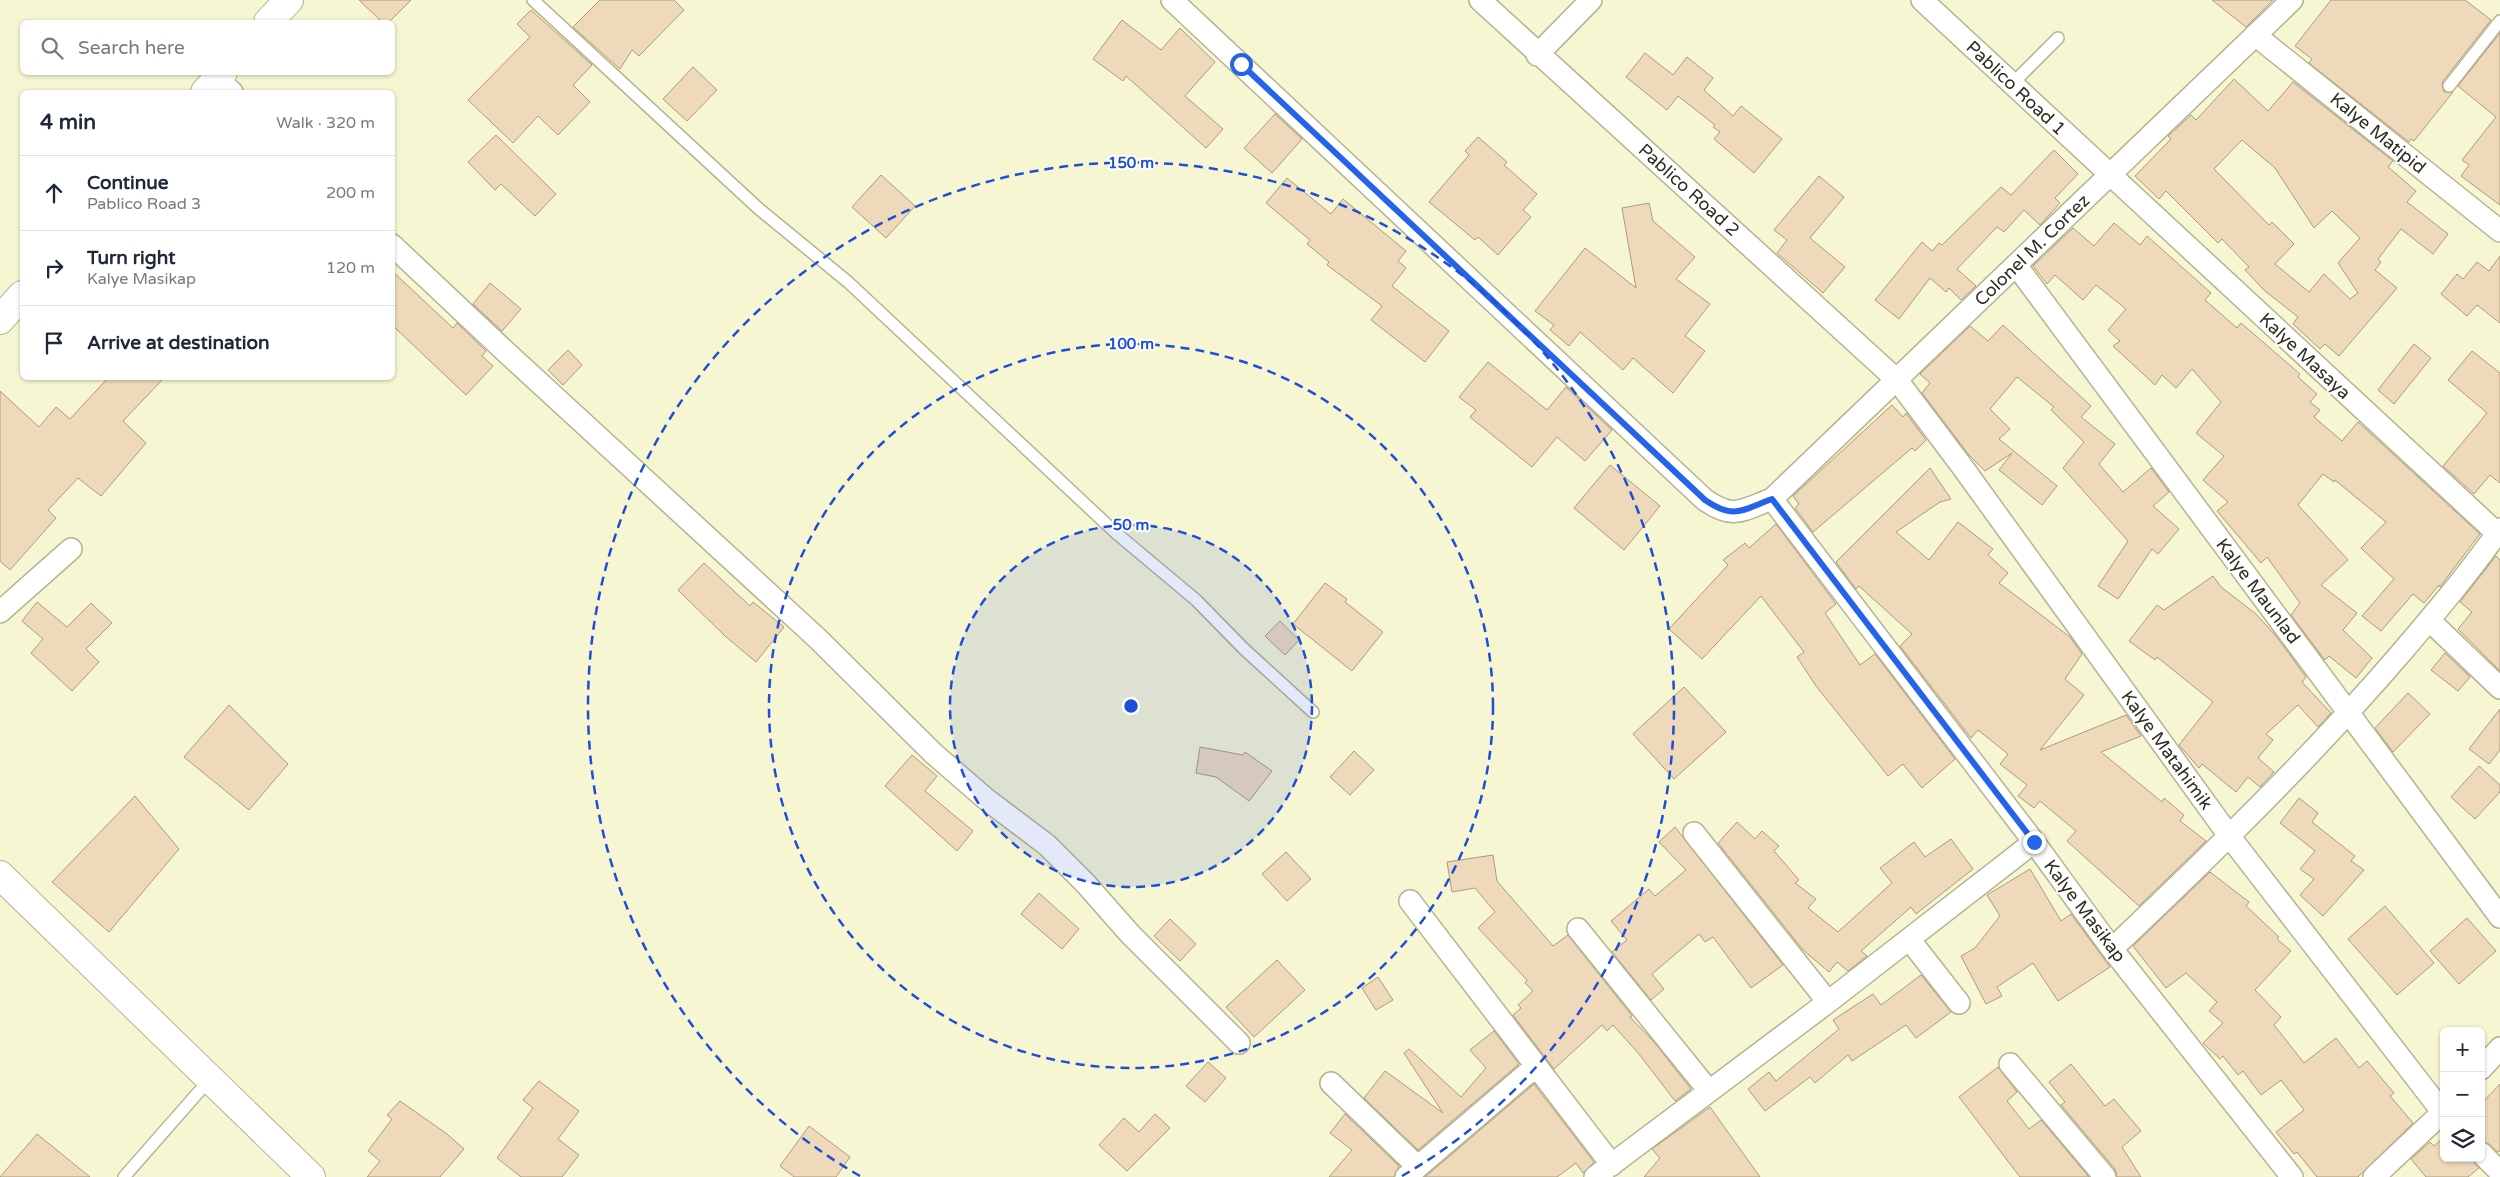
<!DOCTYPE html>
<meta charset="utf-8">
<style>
body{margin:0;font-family:"Varela Round",sans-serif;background:#f6f6f7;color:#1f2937}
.controls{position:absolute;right:15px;bottom:15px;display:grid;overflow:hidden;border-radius:8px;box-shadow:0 1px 4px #0004}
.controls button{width:45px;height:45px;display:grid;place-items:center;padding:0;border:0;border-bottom:1px solid #e0e1e3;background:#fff;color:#1f2937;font:25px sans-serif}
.stop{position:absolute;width:15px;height:15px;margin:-11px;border:4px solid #2563eb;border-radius:50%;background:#fff}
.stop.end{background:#2563eb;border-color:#fff;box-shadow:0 1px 5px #0008}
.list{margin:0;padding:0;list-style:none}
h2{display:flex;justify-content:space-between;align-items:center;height:65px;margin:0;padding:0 20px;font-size:21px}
h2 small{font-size:16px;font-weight:400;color:#747a83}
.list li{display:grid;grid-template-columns:32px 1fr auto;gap:15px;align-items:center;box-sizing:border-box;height:75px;padding:0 20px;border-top:1px solid #e0e1e3}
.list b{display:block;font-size:19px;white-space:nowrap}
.list p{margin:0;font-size:16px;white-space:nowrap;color:#747a83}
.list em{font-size:16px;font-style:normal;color:#747a83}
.icon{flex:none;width:28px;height:28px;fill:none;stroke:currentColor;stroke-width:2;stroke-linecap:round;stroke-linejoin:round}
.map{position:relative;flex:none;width:2500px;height:1177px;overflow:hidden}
.search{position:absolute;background:#fff;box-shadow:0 1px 4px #0004;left:20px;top:20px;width:375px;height:55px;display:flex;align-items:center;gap:12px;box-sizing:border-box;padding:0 18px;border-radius:8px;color:#747a83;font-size:19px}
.panel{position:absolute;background:#fff;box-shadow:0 1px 4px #0004;left:20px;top:90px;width:375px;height:290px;border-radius:8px}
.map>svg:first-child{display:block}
.building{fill:#eedaba;stroke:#ad9a7c;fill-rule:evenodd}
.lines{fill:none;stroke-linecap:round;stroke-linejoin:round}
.lane-casing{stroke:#b5b491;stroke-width:14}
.street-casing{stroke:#b5b491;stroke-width:24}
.secondary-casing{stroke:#b5b491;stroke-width:30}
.primary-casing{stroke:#b5b491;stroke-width:30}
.lane{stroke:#fff;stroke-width:11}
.street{stroke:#fff;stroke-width:21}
.secondary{stroke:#fff;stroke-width:28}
.primary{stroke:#fff;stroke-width:28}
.route{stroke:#2563eb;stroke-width:6}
.ring{fill:none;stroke:#1d4ed8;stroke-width:2.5;stroke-dasharray:9 6}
.labels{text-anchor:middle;stroke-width:4;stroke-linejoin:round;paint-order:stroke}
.street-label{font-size:18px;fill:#2e2d20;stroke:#fff}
.centre{fill:#1d4ed8;stroke:#fff;stroke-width:2.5}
.ring-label{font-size:15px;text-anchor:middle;font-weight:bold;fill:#1d4ed8;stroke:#fff;stroke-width:4;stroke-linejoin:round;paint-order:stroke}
</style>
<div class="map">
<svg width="2500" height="1177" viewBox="0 0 2500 1177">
<rect width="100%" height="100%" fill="#f7f6d2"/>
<path class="building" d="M359,0H411L389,22H382Z
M600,0H674L684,10L639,56L632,50L620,69L573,27Z
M2212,0H2273L2246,27Z
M2331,0H2465L2491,20L2443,81L2442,85L2444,92H2453L2414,141L2411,139L2409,142L2309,63L2312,59L2295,46Z
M531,10L592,65L573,85L590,102L558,135L538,116L513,143L468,100L530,37L517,24Z
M1122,20L1161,50L1180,28L1215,62L1185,96L1223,129L1206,148L1126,76L1123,81L1093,59Z
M2500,33V205L2461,176L2469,165L2462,160L2496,117L2458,86Z
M1645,53L1673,75L1687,57L1713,78L1704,90L1733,116L1741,106L1782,139L1754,173L1714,139L1720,132L1713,127L1715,125L1678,96L1667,110L1626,77Z
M693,67L717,90L687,121L663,99Z
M2234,79L2268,111L2293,82L2393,161L2388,167L2416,191L2407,202L2448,234L2433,254L2401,229L2378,259L2381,262L2375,270L2397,288L2339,356L2325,344L2320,349L2293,324L2298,317L2265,291L2245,270L2249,267L2222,239L2218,243L2166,191L2159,199L2135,176L2171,139L2168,136L2191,115L2196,120ZM2242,140L2275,168L2314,228L2332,211L2360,238L2338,263L2358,293L2350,299L2324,274L2309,292L2275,264L2294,244L2272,222L2269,225L2214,169Z
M1275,114L1302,139L1272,173L1244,148Z
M496,135L556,194L535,216L501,184L495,190L468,162Z
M1478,137L1507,162L1504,165L1537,194L1523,210L1531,217L1498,255L1478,237L1475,240L1429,202L1469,155L1465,151Z
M2054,150L2078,174L2055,198L2060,203L2040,225L2024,210L2004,232L1997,227L1957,269L1976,286L1961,300L1949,288L1946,292L1930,278L1899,319L1875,300L1922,242L1932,251L1939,243L1942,245L2001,187L2011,195Z
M881,175L915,206L886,238L852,207Z
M1819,176L1844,197L1810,238L1845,267L1823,293L1777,253L1787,240L1774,230Z
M1287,178L1331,214L1343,199L1406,251L1398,261L1406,268L1392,286L1449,331L1425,362L1371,320L1382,306L1327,265L1329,262L1307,244L1310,240L1266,203Z
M1649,203L1653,221L1695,257L1676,279L1710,304L1685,336L1705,351L1673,393L1633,358L1623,370L1580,332L1569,346L1550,330L1554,325L1535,311L1585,248L1636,288L1622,208Z
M2114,223L2140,245L2147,236L2211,293L2205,300L2237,328L2241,323L2300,374L2298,377L2317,394L2310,402L2320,410L2314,417L2342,441L2358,422L2480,534L2442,584L2440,587L2439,585L2424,603L2413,594L2381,631L2362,616L2394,579L2361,548L2386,522L2335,480L2334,482L2323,474L2298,505L2348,560L2321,585L2357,613L2343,630L2372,658L2356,678L2329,656L2325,660L2291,615L2300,603L2267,557L2261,563L2217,511L2228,502L2203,480L2224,456L2196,433L2221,402L2192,369L2176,388L2162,375L2155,385L2113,346L2120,341L2108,330L2126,309L2096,285L2083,300L2055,275L2047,284L2033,266L2073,228L2094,246Z
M2500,256V323L2477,305L2467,316L2441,294L2457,274L2463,279L2477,262L2489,271Z
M392,271L453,328L457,323L486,351L482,356L493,366L466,395L392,325Z
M490,283L521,309L502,331L473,304Z
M2003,325L2091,406L2081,417L2115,444L2099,464L2123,492L2151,468L2169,492L2153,506L2179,529L2158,554L2152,549L2118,599L2098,586L2128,541L2063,468L2084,442L2051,410L2054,407L2017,377L1990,409L2010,429L1999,439L2057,486L2042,505L1999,470L2012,453L1985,471L1969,455L1922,393L1930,383L1920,374L1970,326L1988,341Z
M2414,344L2431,358L2394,404L2378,390Z
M568,350L582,365L563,385L548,370Z
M2472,351L2500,373V483L2490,475L2474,494L2443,466L2487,413L2448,380Z
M1488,362L1547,410L1566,387L1612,430L1585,461L1557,437L1532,467L1470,417L1476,410L1459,397Z
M108,378H164L123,421L146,443L101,496L78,478L48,510L56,518L10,570L0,561V391L39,427L56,407L70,419Z
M1892,405L1903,417L1906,413L1926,440L1915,451L1912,448L1813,532L1795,508L1799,504L1793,496Z
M1610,465L1660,506L1624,550L1574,508Z
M1930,468L1951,499L1940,502L1896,532L1929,560L1958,522L1993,549L1988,555L2008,573L1999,583L2070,637L2082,654L2065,679L2084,695L2040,750L2126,715L2141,736L2101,752L2162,802L2164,798L2184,815L2180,821L2206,841L2139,906L2067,841L2076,831L2040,801L2034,808L2018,796L2027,785L2000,764L2008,754L1978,730L1971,738L1900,646L1912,634L1859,586L1856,589L1836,562Z
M1776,524L1836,604L1825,613L1860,665L1875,654L1955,759L1922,788L1903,764L1888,776L1816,686L1797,657L1804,652L1761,596L1702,659L1669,629L1728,565L1723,560L1745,543L1749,548Z
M2496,556L2500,560V671L2458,629L2472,612L2460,602Z
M704,563L750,606L753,602L784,627L756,662L725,636L678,590Z
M2213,576L2221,587L2256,614L2276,636L2306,677L2302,682L2331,713L2318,727L2298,705L2266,734L2273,740L2258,758L2274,772L2260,787L2248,777L2236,792L2202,764L2199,768L2179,745L2213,702L2157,657L2155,660L2129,641L2157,605L2164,610Z
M1325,583L1347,599L1345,602L1383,632L1352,671L1293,624Z
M37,602L67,627L91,603L112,623L86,649L99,662L72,691L31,653L43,639L22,621Z
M1280,621L1299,640L1285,655L1265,636Z
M2445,653L2470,677L2458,691L2431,670Z
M1684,687L1726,732L1674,779L1633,734Z
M2408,693L2430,714L2393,752L2375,728Z
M229,705L288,764L249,810L184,757Z
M2500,709V750L2489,764L2469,749Z
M1200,747L1243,755L1245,752L1272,771L1249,801L1216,777L1196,773Z
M1354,751L1374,770L1350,795L1330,777Z
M912,755L937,776L925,791L973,831L957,851L885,786Z
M2479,766L2500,785V792L2475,819L2451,797Z
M135,796L179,849L109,932L52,882Z
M2299,798L2318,813L2312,822L2355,856L2351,861L2364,870L2323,916L2300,895L2314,879L2300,869L2315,851L2280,823Z
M1737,822L1755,839L1762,831L1779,846L1774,851L1799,880L1795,883L1816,899L1808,908L1838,932L1892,883L1880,868L1914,842L1925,857L1951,839L1973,869L1916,914L1911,907L1861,951L1867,956L1848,971L1837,962L1829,972L1803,950L1718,843Z
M1675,827L1783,965L1751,988L1713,937L1705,942L1699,934L1652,974L1664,989L1651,1000L1612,952L1627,940L1611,921L1649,889L1655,896L1686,870L1659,842Z
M1286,852L1311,879L1287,901L1262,874Z
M1493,855L1497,881L1553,946L1568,935L1632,1016L1630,1017L1654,1042L1691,1089L1675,1101L1639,1054L1613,1025L1607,1031L1602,1025L1554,1069L1513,1015L1521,1008L1518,1005L1533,991L1525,983L1527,980L1478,928L1495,912L1475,888L1452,892L1447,862Z
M2030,869L2061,921L2071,914L2110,967L2058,1001L2033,963L1997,987L2002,996L1986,1004L1961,956L1975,948L2000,916L1987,895Z
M2210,872L2249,902L2246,906L2279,937L2277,939L2291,951L2255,990L2281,1017L2274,1025L2304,1063L2336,1038L2359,1068L2367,1061L2394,1093L2390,1096L2413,1123L2358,1177H2317L2297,1152L2294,1154L2276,1132L2304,1110L2281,1080L2261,1095L2243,1071L2238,1075L2223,1056L2220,1059L2203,1043L2223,1023L2209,1011L2217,1002L2186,973L2166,988L2133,946Z
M1039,893L1079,929L1062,949L1021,914Z
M2385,906L2434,963L2397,995L2348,939Z
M2467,918L2496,951L2459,984L2430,951Z
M1170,919L1196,944L1180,961L1154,936Z
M1277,960L1305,990L1254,1037L1226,1007Z
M1921,975L1951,1012L1916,1038L1906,1025L1852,1061L1848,1055L1815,1083L1810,1077L1765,1111L1748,1089L1769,1072L1776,1081L1839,1029L1833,1020L1873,994L1881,1005Z
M1378,977L1393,1000L1376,1010L1362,988Z
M1494,1031L1519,1064L1418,1150L1364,1098L1385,1071L1443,1113L1404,1053L1409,1049L1461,1097L1486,1068L1470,1050Z
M1208,1062L1226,1078L1205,1102L1186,1086Z
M2071,1064L2105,1106L2114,1099L2141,1131L2122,1147L2141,1177H2117L2115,1169L2061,1105L2065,1102L2049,1082Z
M1998,1067L2017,1092L2007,1101L2029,1129L2041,1120L2089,1177H2020L1959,1097Z
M539,1081L579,1111L558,1139L579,1155L562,1177H521L497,1158L533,1108L523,1100Z
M1534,1084L1594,1162L1583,1173L1576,1163L1557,1177H1425Z
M2500,1084V1151L2498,1152L2489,1144L2481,1141V1104Z
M400,1101L447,1134L464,1149L440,1177H367L380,1161L368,1151L392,1119L387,1115Z
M1710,1107L1760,1177H1644L1660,1158L1652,1149Z
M1155,1114L1170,1128L1127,1171L1099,1145L1124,1118L1139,1132Z
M1345,1114L1399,1166L1394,1177H1329L1352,1150L1330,1133Z
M809,1126L850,1157L836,1177H794L780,1166Z
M37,1134L90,1177H0Z
M2444,1137V1158H2470L2479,1168L2468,1177H2426L2411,1159L2430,1142L2434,1146Z"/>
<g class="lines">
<g class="lane-casing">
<path id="lane" d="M533,0L759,209L848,282L1116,533L1196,600L1244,649L1313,712
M2012,84L2058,38
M2449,86L2500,21
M124,1177L210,1079"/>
</g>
<g class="street-casing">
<path id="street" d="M1172,0L1705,500C1734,520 1742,510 1772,499L2292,0
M1480,0L1897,380L1961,465L2230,837L2444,1114
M1922,0L2500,536
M2255,35L2500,231
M1537,55L1591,0
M217,79L232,92
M392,245L507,353L818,639L934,754L986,799L1047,845L1086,884L1130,934L1239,1043
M2016,265L2500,917
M1772,499L2034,842L2112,949L2292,1177
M0,612L71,549
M2429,620L2500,688
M1694,833L1828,1002
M1410,901L1612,1165
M1578,929L1709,1091
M1909,939L1959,1003
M2112,949C2212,854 2311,758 2401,653C2435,613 2470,572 2500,529
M2010,1064L2105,1177
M2481,1069L2500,1048
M1331,1083L1418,1167
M2481,1153L2500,1172
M1406,1177L1536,1066
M1595,1177L1828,1002L2034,842
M2374,1177L2444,1111"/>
</g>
<g class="secondary-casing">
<path id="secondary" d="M0,875L311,1177"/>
</g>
<g class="primary-casing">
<path id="primary" d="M268,22L289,0
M205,92L223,72
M0,320L22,295"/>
</g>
<use href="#lane" class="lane"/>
<use href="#street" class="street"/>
<use href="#secondary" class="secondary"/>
<use href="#primary" class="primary"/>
</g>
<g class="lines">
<path class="route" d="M1241,64L1705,500C1734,520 1742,510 1772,499L2034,842"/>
</g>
<circle cx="1131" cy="706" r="181" fill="#1d4ed8" fill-opacity=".12"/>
<g class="ring">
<circle cx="1131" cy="706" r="181"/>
<circle cx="1131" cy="706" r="362"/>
<path d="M860 1176A543 543 0 1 1 1402 1176"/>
</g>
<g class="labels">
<g class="street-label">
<text transform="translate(2016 88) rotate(43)" y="6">Pablico Road 1</text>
<text transform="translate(2378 133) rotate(39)" y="6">Kalye Matipid</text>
<text transform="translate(1689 190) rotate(42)" y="6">Pablico Road 2</text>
<text transform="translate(2032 250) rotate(-44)" y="6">Colonel M. Cortez</text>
<text transform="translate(2305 356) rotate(43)" y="6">Kalye Masaya</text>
<text transform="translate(2258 591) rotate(53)" y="6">Kalye Maunlad</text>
<text transform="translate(2167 750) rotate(54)" y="6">Kalye Matahimik</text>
<text transform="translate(2085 911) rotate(53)" y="6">Kalye Masikap</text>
</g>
</g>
<circle cx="1131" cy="706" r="8" class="centre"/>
<g class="ring-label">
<text x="1131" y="168">150 m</text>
<text x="1131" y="349">100 m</text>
<text x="1131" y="530">50 m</text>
</g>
</svg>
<div class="controls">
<button>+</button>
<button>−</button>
<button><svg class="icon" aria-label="layers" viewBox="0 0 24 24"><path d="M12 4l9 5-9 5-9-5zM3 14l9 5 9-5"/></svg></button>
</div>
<div class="stop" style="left:1241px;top:64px"></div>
<div class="stop end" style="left:2034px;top:842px"></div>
<div class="search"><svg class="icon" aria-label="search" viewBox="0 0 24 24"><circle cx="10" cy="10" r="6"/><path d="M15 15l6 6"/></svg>Search here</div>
<section class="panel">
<h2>4 min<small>Walk · 320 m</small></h2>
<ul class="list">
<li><svg class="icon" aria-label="ahead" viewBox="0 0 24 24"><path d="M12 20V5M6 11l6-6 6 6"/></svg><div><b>Continue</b><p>Pablico Road 3</p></div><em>200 m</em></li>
<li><svg class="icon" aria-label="right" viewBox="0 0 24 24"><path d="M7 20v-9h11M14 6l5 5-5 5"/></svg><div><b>Turn right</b><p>Kalye Masikap</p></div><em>120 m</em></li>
<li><svg class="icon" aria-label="arrive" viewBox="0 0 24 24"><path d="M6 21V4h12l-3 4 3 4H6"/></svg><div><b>Arrive at destination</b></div></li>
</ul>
</section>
</div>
